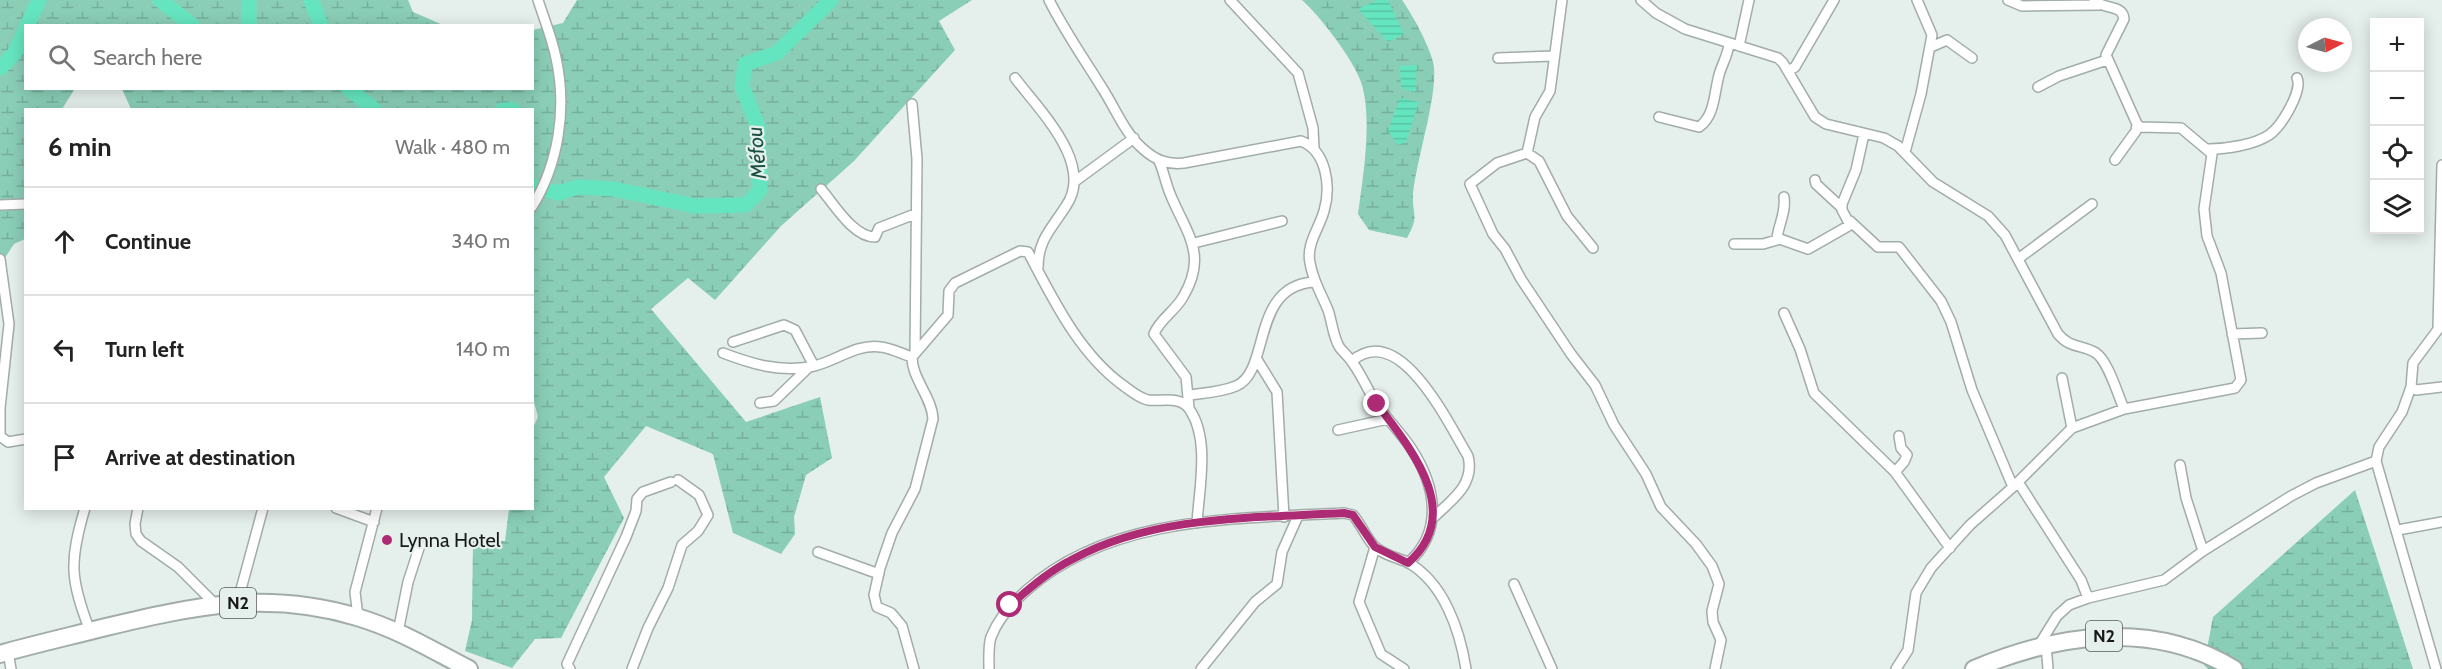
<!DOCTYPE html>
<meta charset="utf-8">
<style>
body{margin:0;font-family:Cabin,sans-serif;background:#f2f2f2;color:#222}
.controls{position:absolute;right:18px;top:18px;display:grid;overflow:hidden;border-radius:0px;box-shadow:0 3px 15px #0003}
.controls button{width:54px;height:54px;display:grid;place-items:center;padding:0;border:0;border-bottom:2px solid #e0e0e0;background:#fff;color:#222;font:30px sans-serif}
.compass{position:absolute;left:2298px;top:18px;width:54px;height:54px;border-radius:50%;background:#fff;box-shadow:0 3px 15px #0003;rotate:84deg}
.stop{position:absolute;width:18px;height:18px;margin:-14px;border:4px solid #ad2a74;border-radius:50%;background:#fff}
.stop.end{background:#ad2a74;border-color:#fff;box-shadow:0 2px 6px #0008}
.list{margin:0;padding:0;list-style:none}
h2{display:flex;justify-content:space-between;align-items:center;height:78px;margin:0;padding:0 24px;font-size:26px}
h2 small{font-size:20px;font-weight:400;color:#767676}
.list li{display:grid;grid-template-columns:39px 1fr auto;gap:18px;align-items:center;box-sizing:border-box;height:108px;padding:0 24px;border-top:2px solid #e0e0e0}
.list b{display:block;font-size:22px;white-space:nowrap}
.list em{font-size:20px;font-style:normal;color:#767676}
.icon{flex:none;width:33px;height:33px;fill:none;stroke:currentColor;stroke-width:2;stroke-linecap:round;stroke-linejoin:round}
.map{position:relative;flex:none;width:2442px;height:669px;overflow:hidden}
.search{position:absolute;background:#fff;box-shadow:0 3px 15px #0003;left:24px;top:24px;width:510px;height:66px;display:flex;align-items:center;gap:15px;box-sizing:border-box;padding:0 21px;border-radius:0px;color:#767676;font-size:22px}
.panel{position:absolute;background:#fff;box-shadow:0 3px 15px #0003;left:24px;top:108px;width:510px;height:402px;border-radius:0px}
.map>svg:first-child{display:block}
.wetland{fill:url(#wetland-marsh)}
.water{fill:url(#water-rules)}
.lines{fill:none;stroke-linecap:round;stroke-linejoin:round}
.river{stroke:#65e5bf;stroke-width:15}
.street-casing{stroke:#a2aca8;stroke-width:12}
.highway-casing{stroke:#a2aca8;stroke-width:20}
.street{stroke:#fff;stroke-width:9}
.highway{stroke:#fff;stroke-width:16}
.route{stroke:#ad2a74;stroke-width:8}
.poi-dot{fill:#ad2a74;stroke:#e5efeb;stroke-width:2}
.labels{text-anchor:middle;stroke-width:4.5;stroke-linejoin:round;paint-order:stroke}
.shield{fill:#e5efeb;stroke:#555a58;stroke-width:1.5}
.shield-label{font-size:18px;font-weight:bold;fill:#171a19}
.poi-label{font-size:20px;fill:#171a19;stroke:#e5efeb;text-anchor:start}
.water-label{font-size:21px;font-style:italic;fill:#1a5041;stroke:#e5efeb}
</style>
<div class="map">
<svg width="2442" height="669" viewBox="0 0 2442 669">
<defs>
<pattern id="wetland-marsh" width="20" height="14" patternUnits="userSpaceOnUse" patternTransform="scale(1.5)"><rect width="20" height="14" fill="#8aceb7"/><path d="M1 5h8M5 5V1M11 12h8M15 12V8" fill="none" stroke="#76b09d"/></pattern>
<pattern id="water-rules" width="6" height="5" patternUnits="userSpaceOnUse" patternTransform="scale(1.5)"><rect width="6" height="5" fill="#65e5bf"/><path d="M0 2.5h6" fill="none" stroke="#57c4a4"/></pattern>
</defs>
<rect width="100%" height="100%" fill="#e5efeb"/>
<path class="wetland" d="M0,0H408L413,12L443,25L26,26V88L79,89L74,90L62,109L26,110L25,239L14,244L0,265Z
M577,0H972L939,21L955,50L854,161L781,226L715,300L688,278L651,309L746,422L820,397L832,458L806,475L794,517L795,534L781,554L733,533L713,454L646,426L604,477L624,518L561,638L535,639L512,668L465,651L472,620L473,541H505L509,509L532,508L533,428L538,417L532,394V110L131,109L122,89L532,88L533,30L563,23Z
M1302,0H1402C1412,14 1429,45 1433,62C1440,89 1416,160 1413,194C1412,217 1420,214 1407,238L1369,230L1358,214C1363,177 1373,118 1361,82C1353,59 1320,16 1302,0Z
M2355,490L2413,669H2208L2204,665L2213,617Z"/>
<path class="water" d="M1377,0H1388L1404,34L1388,42L1358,9Z
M1417,65L1415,92L1401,88L1400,66Z
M1400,98L1419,102L1406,142L1398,145L1388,131Z"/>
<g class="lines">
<path class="river" d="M160,0L193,26
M249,0V26
M311,0L321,26
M27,26L39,0
M0,68L14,54L26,29
M348,88L375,110
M502,110H513
M532,186L558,193L578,187L614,189L695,206L746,205L760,190L758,127L742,86L745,64L777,53L831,0"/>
<g class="street-casing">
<path id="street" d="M1049,0C1065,32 1085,60 1104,91C1116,110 1125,133 1142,148C1155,160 1167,165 1184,163L1301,141C1327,151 1331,187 1324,211C1319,229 1306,244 1310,263C1313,281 1321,293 1328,310C1332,321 1333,338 1340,348C1344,353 1349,357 1352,362C1362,375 1368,391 1377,405C1388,420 1401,433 1411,448C1436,486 1444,531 1408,563
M1230,0L1298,73L1313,128L1314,149
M1562,0L1550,91L1535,117L1527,153L1497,163L1470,184L1493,234L1505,249L1521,279L1571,354L1595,385L1614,425L1646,474L1661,507L1696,544L1712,566L1719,584L1712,611L1713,622L1721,640L1715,669
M1641,0L1656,13L1685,29L1778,58L1783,63L1815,117L1826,124L1884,138L1898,146L1933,182L1988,216L2005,235L2058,334C2071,349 2081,344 2096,353C2108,361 2118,395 2124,409
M2008,0L2022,6L2099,5
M1739,46L1749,0
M1931,47L1947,40L1972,58
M1498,58L1554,56
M1788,71L1795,67L1834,0
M1015,78C1039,110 1095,164 1066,206C1052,228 1038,240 1038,267
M2038,87L2059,76L2107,60
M912,104L917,159L915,352
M1659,117L1699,127C1715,116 1714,93 1719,75C1722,64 1728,55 1729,44
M2209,149C2226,149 2254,145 2269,135C2281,127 2303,91 2297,78
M1905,152L1921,94L1932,35L1917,0
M1527,153L1539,161L1567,216L1593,248
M2115,160L2136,131L2137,124
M1159,161C1164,172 1166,185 1171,196C1187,234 1208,255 1183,297C1176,310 1159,320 1154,334L1186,377L1189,408
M1815,180L1816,184L1842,208
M1074,182L1134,138
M821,189C834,204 853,237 875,237L879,228L915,214
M1784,197C1786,213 1779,223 1777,238L1808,249L1850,225L1842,210V204L1856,170L1864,134
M0,205L26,204
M532,207C559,163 567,108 556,58C552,38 544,19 538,0
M1850,221L1878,247H1899L1941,301L1951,322L1972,390L2013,487
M1194,243L1282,221
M1734,244H1763L1780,239
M0,259L9,324L0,408V436L8,442L26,439
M2018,259L2092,204
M1784,313L1800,349L1814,393L1895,472
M2438,328L2442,165
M2232,334L2262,333
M733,342L784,325L795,330L814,366
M723,353C752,364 778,372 810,367C834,363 855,343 881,347C891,348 902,354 912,357
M1256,358L1277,392L1284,517
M1352,361C1400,320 1448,423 1468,456C1475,484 1453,499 1434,517
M2062,378L2072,428
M2411,387L2416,390L2442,387
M1190,395C1204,393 1222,392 1236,386C1271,372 1250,286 1314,282
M760,403L774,401L809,367
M1338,430L1388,419
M1899,436L1901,448L1907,455L1904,462L1895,472L1950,548
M2180,465L2186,498L2203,551
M2018,482L2081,580L2088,598
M85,508C69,562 70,579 90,631
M138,508L135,524L136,534L141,541L178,567L215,604
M336,508L374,522
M2398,530L2442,522
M1375,547L1359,602L1381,654L1404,669
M818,552L879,574
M1514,584L1552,669
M237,604L263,508
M358,617L355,592L377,508
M398,632L408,582L420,545
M2046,644L2048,669
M2039,645L2057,616L2069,605L2088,598L2164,580L2203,551L2291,496L2316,483L2376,461
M8,652L11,669
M570,669L567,664L626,537L636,511L637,499L643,492L671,482
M632,669L648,628L668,588L682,545L698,531L708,515L699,495L678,480
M914,669L902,626L891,613L877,607L874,595L880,568L892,533L915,489L933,419C932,397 912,379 912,357L948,315L949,291L955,283L1020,251L1028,252C1053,299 1079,354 1124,386C1131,391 1139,398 1148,400C1162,402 1180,395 1190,410C1210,440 1199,489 1197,523
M989,669C989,659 988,646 991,637C998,619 1012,603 1027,590C1112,515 1237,519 1344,513L1353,515C1361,524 1365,536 1374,546C1383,555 1396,557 1407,562C1444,582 1460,631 1466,669
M1201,669L1255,602L1277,584L1282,552L1298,516
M1896,669L1908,650L1916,593L1931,568L1970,525L2013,487L2072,428L2124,409L2235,388L2241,380L2221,273L2207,236L2204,209L2212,154L2181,128L2140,127L2137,124L2106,55L2124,19C2123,4 2103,10 2094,0
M2436,669L2376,461L2379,447L2402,412L2411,387L2413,363L2442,324"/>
</g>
<g class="highway-casing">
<path id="highway" d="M0,654C35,644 71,636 106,627C194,606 267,590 357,617C400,630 430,649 469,669
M1974,669C2057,634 2153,619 2234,669"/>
</g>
<use href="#street" class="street"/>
<use href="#highway" class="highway"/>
</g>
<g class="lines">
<path class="route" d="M1010,605C1030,588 1049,571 1073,559C1154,515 1255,518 1344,513L1353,515L1375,547L1408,563C1465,513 1411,449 1377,404"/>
</g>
<circle class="poi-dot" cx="387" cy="540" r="6"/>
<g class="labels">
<g class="shield">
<rect x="220" y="588" width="36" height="30" rx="4.5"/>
<rect x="2086" y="621" width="36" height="30" rx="4.5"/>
</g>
<g class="shield-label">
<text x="238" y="609">N2</text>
<text x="2104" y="642">N2</text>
</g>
<g class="poi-label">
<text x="399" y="547">Lynna Hotel</text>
</g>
<g class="water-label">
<text transform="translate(757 153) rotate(-95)" y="7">Méfou</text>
</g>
</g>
</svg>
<div class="controls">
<button>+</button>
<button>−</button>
<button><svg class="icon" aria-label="locate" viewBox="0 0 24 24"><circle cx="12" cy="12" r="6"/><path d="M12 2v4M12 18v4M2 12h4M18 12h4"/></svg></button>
<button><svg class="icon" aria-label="layers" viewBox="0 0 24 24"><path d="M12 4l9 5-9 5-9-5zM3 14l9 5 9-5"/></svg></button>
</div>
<svg class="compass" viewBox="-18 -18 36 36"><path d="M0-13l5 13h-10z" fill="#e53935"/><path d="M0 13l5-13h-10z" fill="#767676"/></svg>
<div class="stop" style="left:1010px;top:605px"></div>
<div class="stop end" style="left:1377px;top:404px"></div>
<div class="search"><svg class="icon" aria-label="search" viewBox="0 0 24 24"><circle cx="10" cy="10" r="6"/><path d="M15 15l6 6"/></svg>Search here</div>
<section class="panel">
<h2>6 min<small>Walk · 480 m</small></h2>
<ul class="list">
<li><svg class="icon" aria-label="ahead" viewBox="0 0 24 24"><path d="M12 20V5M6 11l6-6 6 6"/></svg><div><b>Continue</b></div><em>340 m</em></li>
<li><svg class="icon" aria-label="left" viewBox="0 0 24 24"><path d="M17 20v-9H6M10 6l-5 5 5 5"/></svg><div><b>Turn left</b></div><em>140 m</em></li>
<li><svg class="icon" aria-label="arrive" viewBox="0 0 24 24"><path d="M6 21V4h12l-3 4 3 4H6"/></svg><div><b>Arrive at destination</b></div></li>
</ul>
</section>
</div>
